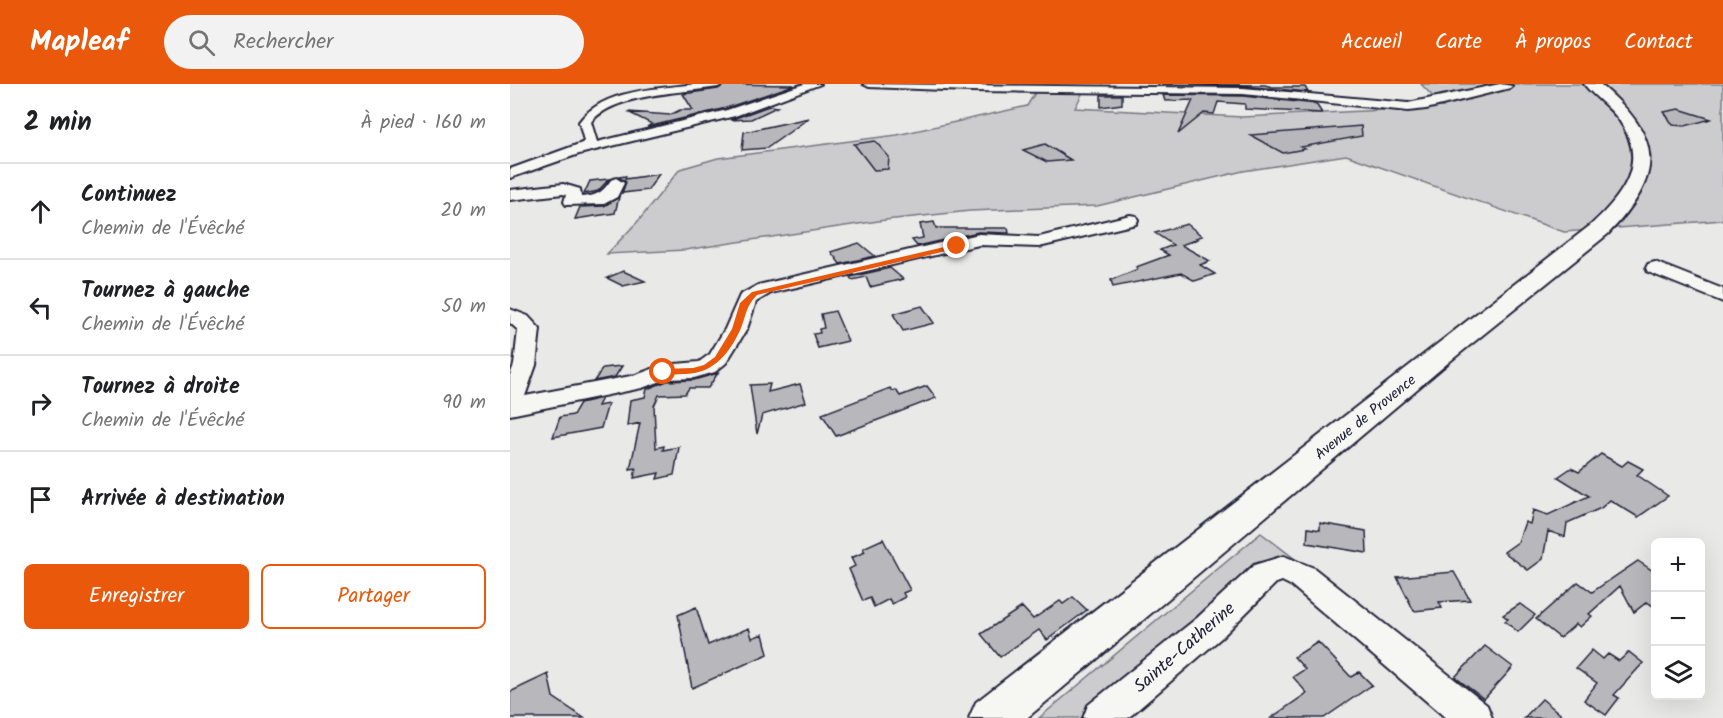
<!DOCTYPE html>
<html lang="fr">
<meta charset="utf-8">
<style>
body{margin:0;font-family:Kalam,sans-serif;background:#f2f2f2;color:#202124}
.controls{position:absolute;right:18px;bottom:18px;display:grid;overflow:hidden;border-radius:9px;box-shadow:0 6px 24px #0002}
.controls button{width:54px;height:54px;display:grid;place-items:center;padding:0;border:0;border-bottom:2px solid #e0e0e0;background:#fff;color:#202124;font:30px sans-serif}
.stop{position:absolute;width:18px;height:18px;margin:-14px;border:4px solid #ea580c;border-radius:50%;background:#fff}
.stop.end{background:#ea580c;border-color:#fff;box-shadow:0 2px 6px #0008}
.list{margin:0;padding:0;list-style:none}
h2{display:flex;justify-content:space-between;align-items:center;height:78px;margin:0;padding:0 24px;font-size:26px}
h2 small{font-size:20px;font-weight:400;color:#757577}
.list li{display:grid;grid-template-columns:39px 1fr auto;gap:18px;align-items:center;box-sizing:border-box;height:96px;padding:0 24px;border-top:2px solid #e0e0e0}
.list b{display:block;font-size:22px;white-space:nowrap}
.list p{margin:0;font-size:20px;white-space:nowrap;color:#757577}
.list em{font-size:20px;font-style:normal;color:#757577}
.actions{display:flex;gap:12px;padding:18px 24px}
.actions a{flex:1;padding:14px 0;border:2px solid #ea580c;border-radius:9px;text-align:center;font-size:21px;color:#ea580c}
.actions .main{background:#ea580c;color:#fff}
.icon{flex:none;width:33px;height:33px;fill:none;stroke:currentColor;stroke-width:2;stroke-linecap:round;stroke-linejoin:round}
.map{position:relative;flex:none;width:1213px;height:634px;overflow:hidden}
header{display:flex;align-items:center;gap:36px;box-sizing:border-box;height:84px;padding:0 30px;background:#ea580c;color:#fff}
header strong{font-size:28px}
nav{display:flex;gap:33px;margin-inline-start:auto;font-size:21px}
.search{width:420px;height:54px;background:#f2f2f2;display:flex;align-items:center;gap:15px;box-sizing:border-box;padding:0 21px;border-radius:33px;color:#757577;font-size:22px}
main{display:flex}
aside{flex:1;background:#fff}
.map>svg:first-child{display:block}
.green{fill:#ccccce;stroke:#777784;stroke-width:1.5}
.building{fill:#b8b8bc;stroke:#22223b;stroke-width:1.5}
.lines{fill:none;stroke-linecap:round;stroke-linejoin:round}
.minor-casing{stroke:#22223b;stroke-width:4}
.major-casing{stroke:#22223b;stroke-width:4}
.minor{fill:#f6f6f2;fill-rule:evenodd}
.major{fill:#f6f6f2;fill-rule:evenodd}
.route{fill:#ea580c}
.labels{text-anchor:middle;stroke-width:5;stroke-linejoin:round;paint-order:stroke}
.street-label{font-size:15px;fill:#22223b;stroke:#f6f6f2}
.near-street-label{font-size:18px;fill:#22223b;stroke:#f6f6f2}
</style>
<header>
<strong>Mapleaf</strong>
<div class="search"><svg class="icon" aria-label="search" viewBox="0 0 24 24"><circle cx="10" cy="10" r="6"/><path d="M15 15l6 6"/></svg>Rechercher</div>
<nav><a>Accueil</a><a>Carte</a><a>À propos</a><a>Contact</a></nav>
</header>
<main>
<aside>
<h2>2 min<small>À pied · 160 m</small></h2>
<ul class="list">
<li><svg class="icon" aria-label="ahead" viewBox="0 0 24 24"><path d="M12 20V5M6 11l6-6 6 6"/></svg><div><b>Continuez</b><p>Chemin de l'Évêché</p></div><em>20 m</em></li>
<li><svg class="icon" aria-label="left" viewBox="0 0 24 24"><path d="M17 20v-9H6M10 6l-5 5 5 5"/></svg><div><b>Tournez à gauche</b><p>Chemin de l'Évêché</p></div><em>50 m</em></li>
<li><svg class="icon" aria-label="right" viewBox="0 0 24 24"><path d="M7 20v-9h11M14 6l5 5-5 5"/></svg><div><b>Tournez à droite</b><p>Chemin de l'Évêché</p></div><em>90 m</em></li>
<li><svg class="icon" aria-label="arrive" viewBox="0 0 24 24"><path d="M6 21V4h12l-3 4 3 4H6"/></svg><div><b>Arrivée à destination</b></div></li>
</ul>
<div class="actions"><a class="main">Enregistrer</a><a>Partager</a></div>
</aside>
<div class="map">
<svg width="1213" height="634" viewBox="0 0 1213 634">
<rect width="100%" height="100%" fill="#e9e9e7"/>
<filter id="ink" filterUnits="userSpaceOnUse"><feTurbulence type="fractalNoise" baseFrequency=".0167" numOctaves="2"/><feDisplacementMap in="SourceGraphic" scale="12" xChannelSelector="R" yChannelSelector="G"/><feConvolveMatrix kernelMatrix="1 2 1 2 8 2 1 2 1" color-interpolation-filters="sRGB"/></filter>
<g filter="url(#ink)">
<path class="green" d="M911,0H1213V136L1054,148L836,71L733,87L587,122L460,127L375,136L175,166L97,170L130,135L170,85L208,74L387,51L517,22L526,7L573,8L565,24L732,33L933,23Z
M751,449L785,475L754,483L576,634H529Z"/>
<path class="building" d="M216,0L284,1L216,24L137,43L142,40L118,28L160,31L170,26H183L173,10L208,5Z
M651,0L755,1L762,3H795L798,8L733,2Z
M591,11H612V20L591,23Z
M653,11L733,12L806,20L812,29L735,25V20L708,18L704,30L694,29L668,50L683,16L655,17Z
M259,22L267,23L241,35L220,36Z
M1169,25L1201,35L1175,42L1163,41L1154,28Z
M299,34L257,64L232,66L234,48Z
M851,42L852,52L791,63L795,65L773,69L740,51Z
M365,57L379,73L378,85L364,86L344,60Z
M535,60L561,76L537,78L513,66Z
M149,90L138,106L112,109L116,98L109,93L116,92L115,95Z
M99,95L88,107L74,110L80,97Z
M109,113L105,129L65,135L70,123L94,122Z
M424,138L426,144H498L499,149L468,148L407,162L402,156L413,154L410,140Z
M677,140L692,152L686,154L688,155L671,161L700,177L690,181L705,190L685,197L671,189L603,203L601,196L628,185L626,183L659,171L650,166L663,161L645,149Z
M349,159L365,172L330,180L321,168Z
M380,184L393,195L360,203L356,193L342,196L340,193Z
M113,187L135,197L113,202L97,194Z
M412,222L424,239L393,247L383,230Z
M325,227L338,257L308,264L303,250L310,249L309,245L314,244L311,230Z
M112,282L105,293L84,297L93,284Z
M208,289L198,304H179L175,310L149,311L144,322L146,364L154,362L153,366L169,363L164,391L147,395L149,389L124,394L126,384L120,385L130,339L117,342L120,316L135,313L137,305L157,297L184,296Z
M260,300L258,308L290,300L296,318L252,331L247,350L240,301Z
M417,302L426,314L326,352L312,330L380,304L383,307L386,306L390,312Z
M92,314L88,322L98,320L91,344L43,353L50,333L63,331L70,319Z
M1091,370L1112,382L1118,377L1133,385L1127,391L1158,412L1128,433L1100,416L1091,424L1057,439L1055,453L1038,447L1033,475L1018,486L994,468L1008,458L1015,438L1020,440L1023,426L1038,431L1079,412L1048,393L1061,384L1069,388Z
M810,439L856,447L857,469L797,459L798,444L810,446Z
M373,455L400,506L393,509L395,513L382,520L379,515L364,523L360,514L353,517L339,485L345,482L341,474L355,468L353,464Z
M1128,477L1146,489V524L1137,518L1124,528L1110,502L1079,530L1082,532L1070,543L1066,540L1050,554L1026,535L1068,498L1082,508Z
M944,488L960,516L929,518L932,524L904,527L887,493Z
M563,513L577,526L537,556L529,546L490,573L471,550L512,523L523,535L550,517L553,520Z
M1010,520L1025,531L1008,548L995,537L998,535L993,531Z
M186,523L198,561L239,544L242,554L253,550L258,570L182,604L168,531Z
M808,558L841,593L849,588L862,601L814,634H761L797,609L783,593L795,585L784,573Z
M975,562L1003,583L974,615L945,593Z
M1082,566L1093,575L1098,570L1109,577L1119,568L1133,579L1104,611L1109,614L1096,631L1074,616L1087,599L1066,584Z
M38,590L43,613L74,634H0V608Z
M1032,615L1055,634H1014Z"/>
<g class="lines">
<g class="minor-casing">
<path id="minor" d="M185,0H214L208,3C173,9 105,9 81,38L87,58L217,26L294,0H311L225,32L69,70L0,94V85L72,59L74,57L69,38C93,5 147,5 185,0Z
M353,0L733,4L898,19L990,0L1002,2L1000,4L916,25L898,27L733,10L459,7L359,3Z
M106,94L114,99L107,113L94,120L56,121L54,118L56,111L53,110L0,116V106L53,100L70,105L71,113C87,112 92,109 101,96Z
M620,131L626,132L628,136L626,140L529,163L469,161L261,209L246,218L237,245L216,279L205,288L184,294L157,295L132,304L0,331V291L4,281L8,246L0,239V225L18,232L30,245L26,281L15,312L126,291L153,281L189,278L200,270L215,245L230,211L248,201L469,150L529,153Z
M1145,178L1213,205V218L1138,188L1136,184L1138,180Z
M774,472L804,484L977,621L982,634H936L782,502L772,497L766,499L711,554L618,634H573L578,621L687,534L744,481Z"/>
</g>
<g class="major-casing">
<path id="major" d="M1074,0H1090C1153,53 1156,90 1098,150L939,278L517,634H459L466,618L1082,140C1113,111 1139,78 1109,36C1099,22 1084,13 1074,0Z"/>
</g>
<use href="#minor" class="minor"/>
<use href="#major" class="major"/>
</g>
</g>
<path class="route" d="M447,160L449,164L247,211C236,222 236,231 231,244C220,269 204,289 176,290C167,290 155,292 149,288L153,285L183,284L194,281L205,273L222,245L230,219L242,208Z"/>
<g class="labels">
<g class="street-label">
<text transform="translate(855 333) rotate(-39)" y="5">Avenue de Provence</text>
</g>
<g class="near-street-label">
<text transform="translate(674 563) rotate(-41)" y="6">Sainte-Catherine</text>
</g>
</g>
</svg>
<div class="controls">
<button>+</button>
<button>−</button>
<button><svg class="icon" aria-label="layers" viewBox="0 0 24 24"><path d="M12 4l9 5-9 5-9-5zM3 14l9 5 9-5"/></svg></button>
</div>
<div class="stop" style="left:153px;top:288px"></div>
<div class="stop end" style="left:447px;top:162px"></div>
</div>
</main>
